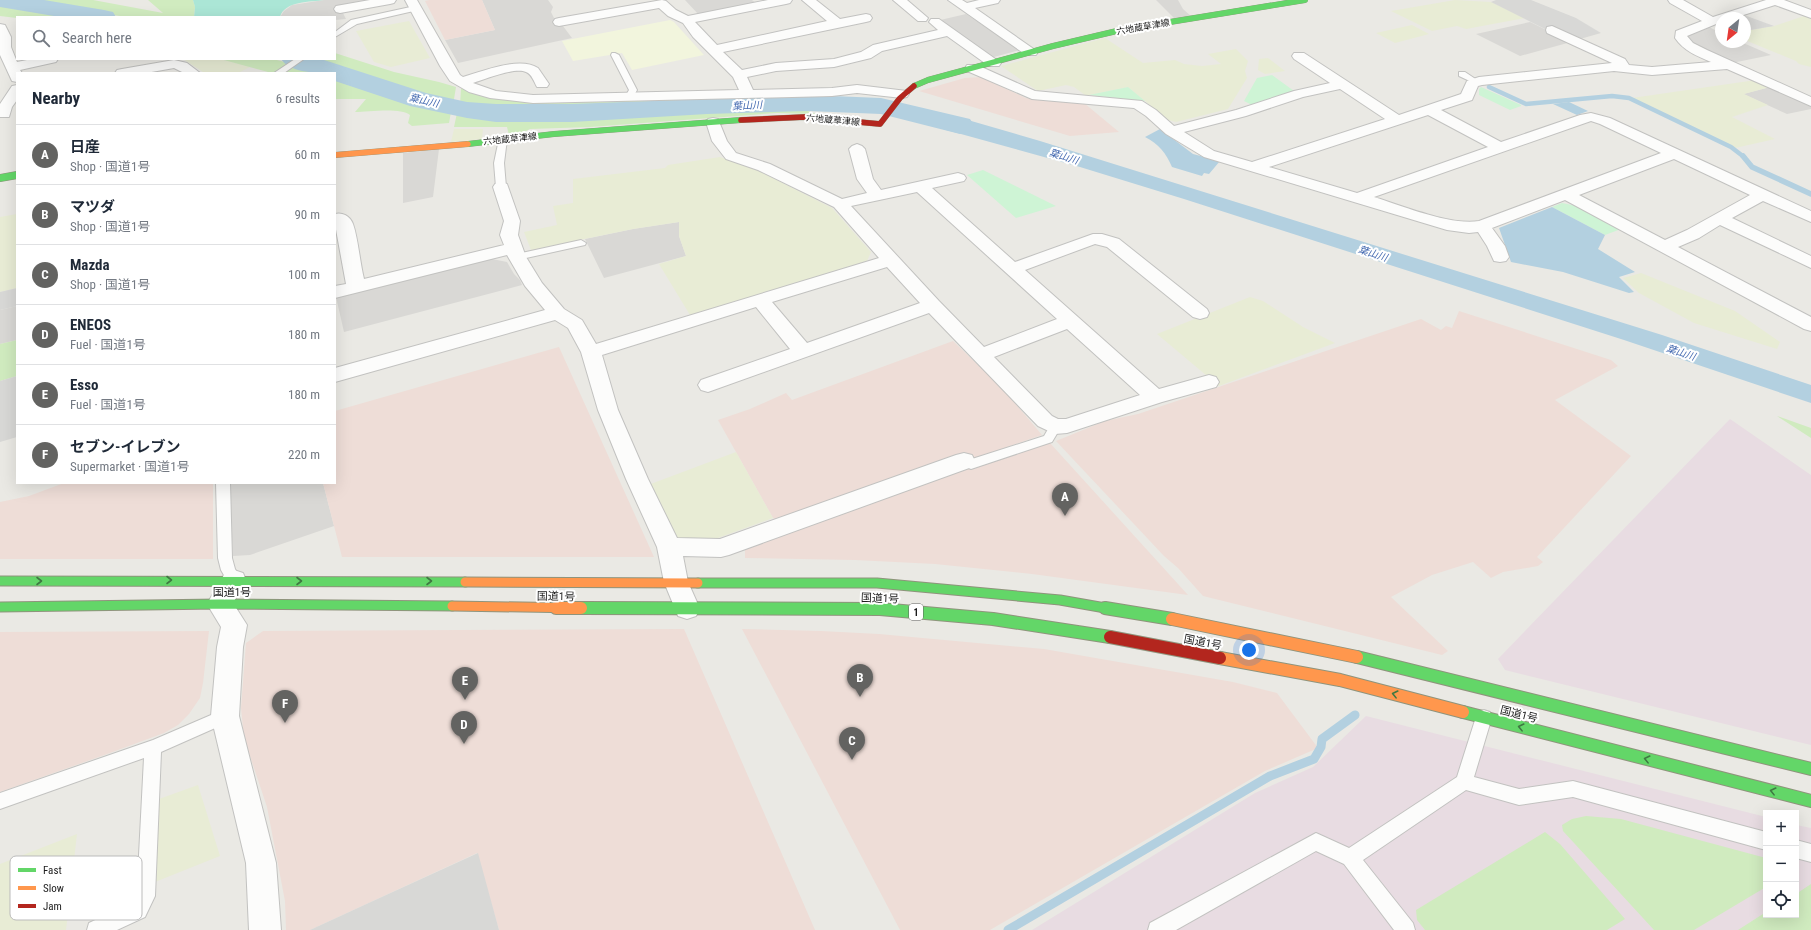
<!DOCTYPE html>
<meta charset="utf-8">
<style>
body{margin:0;font-family:"Roboto Condensed","Noto Sans JP",sans-serif;background:#f6f6f7;color:#1f2937}
.controls{position:absolute;right:12px;bottom:12px;display:grid;overflow:hidden;border-radius:0px;box-shadow:0 4px 16px #0002}
.controls button{width:36px;height:36px;display:grid;place-items:center;padding:0;border:0;border-bottom:1px solid #e0e1e3;background:#fff;color:#1f2937;font:20px sans-serif}
.compass{position:absolute;left:1715px;top:12px;width:36px;height:36px;border-radius:50%;background:#fff;box-shadow:0 4px 16px #0002;rotate:209deg}
.you{position:absolute;left:1249px;top:650px;width:14px;height:14px;margin:-10px;border:3px solid #fff;border-radius:50%;background:#1a73e8;box-shadow:0 0 0 6px #1a73e833}
.badge{display:grid;place-items:center;width:26px;height:26px;border-radius:50%;background:#636361;color:#fff;font-size:13px;font-weight:700}
.pin{position:absolute;translate:-50% -33px;filter:drop-shadow(0 1px 2px #0008)}
.pin::after{content:'';position:absolute;top:21px;width:14px;height:12px;background:inherit;clip-path:polygon(0 0,100% 0,50% 100%)}
.list{margin:0;padding:0;list-style:none}
h2{display:flex;justify-content:space-between;align-items:center;height:52px;margin:0;padding:0 16px;font-size:17px}
h2 small{font-size:13px;font-weight:400;color:#747a83}
.list li{display:grid;grid-template-columns:26px 1fr auto;gap:12px;align-items:center;box-sizing:border-box;height:60px;padding:0 16px;border-top:1px solid #e0e1e3}
.list b{display:block;font-size:15px;white-space:nowrap}
.list p{margin:0;font-size:13px;white-space:nowrap;color:#747a83}
.list em{font-size:13px;font-style:normal;color:#747a83}
.icon{flex:none;width:22px;height:22px;fill:none;stroke:currentColor;stroke-width:2;stroke-linecap:round;stroke-linejoin:round}
.map{position:relative;flex:none;width:1811px;height:930px;overflow:hidden}
.search{position:absolute;background:#fff;box-shadow:0 4px 16px #0002;left:16px;top:16px;width:320px;height:44px;display:flex;align-items:center;gap:10px;box-sizing:border-box;padding:0 14px;border-radius:0px;color:#747a83;font-size:15px}
.panel{position:absolute;background:#fff;box-shadow:0 4px 16px #0002;left:16px;top:72px;width:320px;height:412px;border-radius:0px}
.map>svg:first-child{display:block}
.residential{fill:#d9d8d5}
.commercial{fill:#eeddd7}
.industrial{fill:#e8dce2}
.education{fill:#f2f5dd}
.farmland{fill:#e8ecd5}
.grass{fill:#d0ebbf}
.park{fill:#cef4d5}
.pitch{fill:#abe6d6}
.parking{fill:#d8d8d6}
.water{fill:#b3d0e0}
.lines{fill:none;stroke-linecap:round;stroke-linejoin:round}
.stream-far2{stroke:#b3d0e0;stroke-width:4.5}
.stream-far1{stroke:#b3d0e0;stroke-width:5.5}
.stream{stroke:#b3d0e0;stroke-width:9}
.river{fill:#b3d0e0;fill-rule:evenodd}
.lane-casing{stroke:#c2c2c0;stroke-width:2}
.street-casing{stroke:#c2c2c0;stroke-width:2}
.fast-far3-casing{stroke:#8f947c;stroke-width:6}
.fast-far2-casing{stroke:#8f947c;stroke-width:8}
.fast-far1-casing{stroke:#8f947c;stroke-width:11}
.fast-casing{stroke:#8f947c;stroke-width:14}
.slow-far2-casing{stroke:#8f947c;stroke-width:6}
.slow-far1-casing{stroke:#8f947c;stroke-width:11}
.slow-casing{stroke:#8f947c;stroke-width:14}
.jam-far1-casing{stroke:#8f947c;stroke-width:6}
.jam-casing{stroke:#8f947c;stroke-width:14}
.lane{fill:#fcfcfb;fill-rule:evenodd}
.street{fill:#fcfcfb;fill-rule:evenodd}
.fast-far3{stroke:#63d668;stroke-width:5.5}
.fast-far2{stroke:#63d668;stroke-width:7}
.fast-far1{stroke:#63d668;stroke-width:9}
.fast{stroke:#63d668;stroke-width:12}
.slow-far2{stroke:#ff974d;stroke-width:5.5}
.slow-far1{stroke:#ff974d;stroke-width:9}
.slow{stroke:#ff974d;stroke-width:12}
.jam-far1{stroke:#b3261e;stroke-width:5.5}
.jam{stroke:#b3261e;stroke-width:12}
.oneway{stroke:#3f7842}
.labels{text-anchor:middle;stroke-width:4;stroke-linejoin:round;paint-order:stroke}
.far-street-label{font-size:9px;fill:#1b1b1b;stroke:#fff}
.far-water-label{font-size:10px;font-style:italic;fill:#4268b0;stroke:#fff}
.shield{fill:#fff;stroke:#5f5f5f;stroke-width:1}
.shield-label{font-size:10px;font-weight:bold;fill:#1b1b1b}
.street-label{font-size:11px;fill:#1b1b1b;stroke:#fff}
.key{fill:#fff;stroke:#bbb;stroke-width:1}
.key-label{font-size:11px;fill:#1b1b1b}
</style>
<div class="map">
<svg width="1811" height="930" viewBox="0 0 1811 930">
<rect width="100%" height="100%" fill="#eae9e4"/>
<path class="residential" d="M324,0H380L340,7L346,19L335,20V17H280L284,11L292,5Z
M482,0H548L553,7L551,12L554,18L559,26H563L572,38L458,63L445,40L495,30Z
M685,0H752L756,3L699,15Z
M1156,0H1178L1183,9L1192,17L1175,19Z
M966,14L1020,50L994,57L989,56L936,21Z
M1530,22L1571,42L1520,56L1476,34Z
M1709,27L1721,33V42H1741L1771,55L1732,63L1695,46L1687,38L1690,33Z
M1770,87L1811,105V109L1787,114L1743,94Z
M439,149L433,197L403,203V153Z
M679,222V236L686,256L604,278L585,239L633,229Z
M492,259L507,262L514,274L520,280L522,285L344,332L336,297Z
M17,306V340L0,344V310Z
M229,483H323L334,526L250,555L233,556Z"/>
<path class="commercial" d="M429,0H482L495,30L445,40L425,1Z
M981,77L1026,98L1084,103L1119,132L1070,136L919,91L965,78Z
M1459,311L1611,360L1618,366L1555,400L1631,456L1537,557L1543,562L1538,566L1503,572L1491,578L1473,562L1432,575L1391,597L1448,651L1442,655L1203,596L1178,568L1164,556L1056,441L1105,421L1138,414L1421,319L1441,330L1446,326L1452,328Z
M953,341L1003,389L1042,435L969,460L777,520L773,518L718,420L750,409L786,393L792,400Z
M559,347L654,557H342L323,483H335V411Z
M1050,443L1188,595L1032,574L935,564L855,560L745,558V547L970,468Z
M64,483H213V559H0V502L29,496Z
M684,629L815,930H499L477,853L310,930H286L285,901L267,807L244,738L241,708L246,643L263,631Z
M742,629L821,631L879,634L1044,649L1233,682L1277,693L1318,748L1265,771L990,930H900Z
M209,631L203,683L200,698L189,714L178,725L164,733L110,753L0,792V632Z"/>
<path class="industrial" d="M1730,419L1811,475V745L1505,670L1498,659Z
M1366,716L1766,817V915H1796V825L1811,828V930H1032L1255,793L1313,767Z"/>
<path class="education" d="M670,20L674,22L704,55L632,70L622,53L573,61L562,41Z"/>
<path class="farmland" d="M1455,0L1491,2L1525,18L1466,29L1457,26L1432,31L1391,11Z
M1807,15L1811,16V67L1799,64L1796,61L1745,40V31L1774,26Z
M409,21L430,58L391,67L374,62L356,31Z
M1412,25L1429,34L1395,43L1376,33Z
M1105,38L1143,63L1175,60L1184,64L1202,66L1221,64L1208,54L1236,49L1248,61L1245,71L1247,78L1228,109L1176,122L1168,120L1128,87L1089,95H1085L1074,87L1066,85L1038,91L1001,66Z
M1268,58L1285,71L1265,74L1258,70L1259,59Z
M183,59H220L250,67L238,73H208L203,72Z
M1756,80L1770,87L1744,94L1768,105L1732,117L1775,139L1735,148L1632,98Z
M454,129H483L482,139L451,142Z
M720,157L757,170L832,208L871,252L867,261L690,315L659,264L686,256L679,236V222L633,229L531,250L524,232L557,225L553,206L573,203V179L665,168L668,165Z
M17,214V288L0,292V217Z
M1641,273L1735,311L1780,342L1777,349L1694,323L1639,293L1623,278Z
M1250,297L1263,301L1303,327L1335,343L1219,386L1157,334Z
M736,452L773,518L715,539L678,538L667,522L648,485Z
M198,785L220,856L155,882L159,799Z
M77,834L66,930H0V864Z"/>
<path class="grass" d="M22,0H93L163,13L148,0H193L195,7L194,17H126Z
M0,6L72,17L17,18L0,16Z
M335,53L394,72L439,82L456,87L453,105L407,92L311,59H335Z
M220,59H273L289,63L296,67L307,68L323,73H272Z
M335,77C374,89 411,105 451,112L449,123L412,126L408,123L410,115C400,107 368,112 355,112L366,99H335Z
M461,88L489,98L532,103L794,97L795,100L545,111H509L460,106Z
M788,107L802,109L816,114L777,113L590,127L530,129L520,134L509,135L507,127H454L457,113L545,120L679,114Z
M17,340V376L0,381V344Z
M1777,416L1811,428V438Z
M1586,816L1621,819L1766,858V887L1694,930H1654L1563,831L1562,825L1572,819Z
M1545,832L1560,844L1625,919L1607,930H1425L1417,920L1416,910Z
M1811,884V930H1738L1766,912V915H1796V894Z"/>
<path class="park" d="M1272,75L1294,91L1252,105L1244,101L1257,78Z
M1128,87L1145,101L1089,95Z
M1481,87L1521,105V106L1510,110L1479,95V89Z
M983,170L1056,206L1016,218L967,175Z
M1562,203L1577,206L1621,229L1605,235L1552,207Z"/>
<path class="pitch" d="M193,0H324C311,2 284,1 280,17H194L195,7Z"/>
<path class="parking" d="M1496,0H1531L1576,18L1601,33L1580,39L1554,27L1545,29L1491,2Z
M1744,15L1774,26L1745,31V18H1735Z
M17,288V306L0,310V292Z
M17,376V437L0,442V381Z
M478,853L499,930H310L373,901Z"/>
<path class="water" d="M1569,102L1588,111L1577,115L1553,104Z
M905,105L954,116L1040,141L1662,335L1811,385V403L1624,340L1184,199L1080,167L903,118L901,112Z
M1160,129L1193,154L1220,161L1209,174L1204,173L1202,176L1172,167C1166,153 1159,144 1145,137Z
M1552,207L1605,235L1598,249L1635,272L1619,277L1634,292L1629,293L1563,272L1511,262L1499,228Z"/>
<g class="lines">
<path class="stream-far2" d="M1489,87L1526,104L1612,96L1629,98L1731,147L1744,157"/>
<path class="stream-far1" d="M1743,156L1752,167L1811,194"/>
<path class="stream" d="M1008,930L1270,776L1314,759L1321,747L1322,739L1355,715"/>
<path class="river" d="M0,0H44L104,10L113,12L116,17H60L0,7Z
M281,59H321L426,93L467,102L496,104H572L808,95L881,98L970,119L974,125L970,131L960,134L881,114L808,111L707,114L572,122H496L467,118L410,106L335,81V73C319,73 291,74 281,59Z"/>
<g class="lane-casing">
<path id="lane" d="M415,6H418V10L357,24L335,37V32L351,20Z
M612,53H615L619,55L637,90L632,99H626L625,97L629,90L611,55Z
M295,59H304L284,73H274Z
M1459,72H1465L1480,82L1476,84L1459,76Z
M503,136L507,139L504,163L506,187L501,190L496,187L494,163L499,139Z
M581,240L586,243L585,245L517,260L512,257L517,254Z
M1055,423L1059,424L1061,427L1052,442L971,469L959,464L958,461L959,458L964,456L972,459L1044,436L1051,424Z
M216,483H230L232,558L235,569L241,580L239,584L234,586L229,584L221,570L218,558Z
M225,709L231,711L233,716L231,721L161,752L155,896L145,917L117,930H87L89,923L131,903L137,894L144,758L0,809V793L153,740Z
M1484,710L1490,712L1492,717L1474,777L1519,789L1573,781L1766,832V850L1573,797L1519,805L1466,790L1363,860L1413,923L1415,930H1394L1344,864L1316,851L1176,930H1148L1150,923L1316,833L1349,848L1457,777L1476,717L1478,712Z
M1796,840L1811,844V862L1796,858Z"/>
</g>
<g class="street-casing">
<path id="street" d="M370,0H396L394,3L390,4L340,13L336,12L334,9L336,6Z
M405,0H417L460,75L463,77C483,71 520,56 538,68L549,84L547,87H537C534,82 532,74 526,72C515,67 485,79 473,83L496,91L533,95L739,90L733,77L693,37L683,23L668,16L659,8L559,26L555,25L553,22L555,19L559,18L662,0L666,1L676,10L688,16L768,0H792L790,3L786,4L695,22L717,45L827,21L802,0H816L840,19L866,14L870,15L872,18L870,21L866,22L723,52L742,70L776,63L834,59L861,52L873,45L938,30L929,22L931,19H939L1001,63L999,66H989L947,36L882,51L871,58L834,67L776,71L747,77L753,90L832,88L857,85L907,91L909,94L907,97L902,98L857,93L832,96L533,103L490,98L469,92L450,81L440,66Z
M893,0H907L928,18L926,21H918Z
M948,0H962L967,3L979,0H1000L998,3L975,8L1038,52L1036,55H1026Z
M1668,0H1683L1713,17L1766,0H1784L1811,10V18L1775,5L1734,18H1721V22L1687,36L1693,43L1707,50L1811,97V106L1727,69L1652,75L1614,71L1482,85L1478,86L1472,100L1441,110L1501,142L1580,115L1591,113L1610,118L1811,211V222L1763,201L1732,218L1811,256V268L1720,225L1699,238L1678,247L1811,317V331L1804,329L1565,200L1492,228L1505,246L1509,257L1506,261L1500,262L1494,261L1487,246L1478,232L1469,233L1447,230L1204,157L1166,134L1146,116L1134,108L1032,99L967,71L965,68L967,65H977L1035,91L1142,101L1156,110L1174,126L1236,110L1294,91L1330,83L1294,59L1292,56L1294,53H1304L1399,115L1461,94L1467,81L1479,77L1612,63L1547,33L1546,30L1547,27L1552,26L1625,59L1629,65L1652,67L1711,62C1697,56 1684,51 1675,38L1676,31L1702,21L1670,3ZM1340,89L1385,119L1252,162L1214,151L1184,132L1246,116L1303,97ZM1428,115L1488,147L1357,193L1269,167ZM1591,121L1600,124L1661,153L1479,221C1452,226 1402,206 1374,197ZM1674,159L1750,195L1687,230L1665,240L1579,195Z
M0,24L5,25L11,37V47L17,62L32,59H58L56,62L20,70L22,73H17V82L12,81L0,55Z
M174,60L187,63L200,73H184L174,68L146,73H115L117,70L122,69Z
M17,85V100L12,107L9,117H0V104L12,86Z
M713,118L718,119L727,141L736,153L770,164L842,199L867,193L857,179L849,149L852,146L857,144L862,146L865,149L873,179L881,190L958,173L964,175L966,178L964,181L932,188L1015,262L1093,234H1102L1119,239L1207,309L1209,313L1207,317L1200,319L1193,317L1107,247L1095,244L1025,270L1159,389L1209,375L1216,377L1219,382L1216,387L1162,402L1067,433L1055,434L1038,426L929,313L708,392L701,390L698,385L701,380L790,349L756,307L602,355L618,410L648,479L677,538L720,539L956,455L964,453L972,455L975,461L972,467L729,555L721,557L683,556L688,582L700,609L696,616L687,619L678,616L664,582L657,547L626,479L598,410L581,352L568,328L555,320L335,382V368L545,310L525,286L507,255L335,298V286L346,284L335,224V214C342,212 350,216 353,224C358,238 360,263 364,279L504,245L500,235L504,221L493,187L495,184L501,182L507,184L520,221L518,235L526,257L542,283L564,309L582,320L596,344L879,258L834,207L758,170L726,159L712,141L706,122L708,119ZM917,192L1057,319L984,347L939,301L851,206ZM887,267L920,303L807,343L772,302ZM1067,329L1140,395L1066,419H1058L1052,416L994,357Z
M234,570L243,573L246,580L233,603L247,625L243,647L239,716L276,863L281,930H249L246,863L211,716L217,647L221,627L207,604L225,573Z"/>
</g>
<g class="fast-far3-casing">
<path id="fast-far3" d="M914,86L928,80L1053,46L1121,30L1305,0
M468,144L554,134L741,120"/>
</g>
<g class="fast-far2-casing">
<path id="fast-far2" d="M0,178L17,175"/>
</g>
<g class="fast-far1-casing">
<path id="fast-far1" d="M0,581L465,582
M698,583H877L1060,600L1111,609
M0,607L219,604L452,606
M581,608L762,609"/>
</g>
<g class="fast-casing">
<path id="fast" d="M581,608L880,609L993,619L1110,637
M1105,608L1172,619
M1357,657L1811,769
M1463,712L1811,801"/>
</g>
<g class="slow-far2-casing">
<path id="slow-far2" d="M335,155L468,144"/>
</g>
<g class="slow-far1-casing">
<path id="slow-far1" d="M465,582L698,583
M452,606L581,608"/>
</g>
<g class="slow-casing">
<path id="slow" d="M556,608H581
M1172,619L1357,657
M1220,658L1340,680L1463,712"/>
</g>
<g class="jam-far1-casing">
<path id="jam-far1" d="M741,120L805,117L880,124L900,98L914,86"/>
</g>
<g class="jam-casing">
<path id="jam" d="M1110,637L1220,658"/>
</g>
<use href="#lane" class="lane"/>
<use href="#street" class="street"/>
<use href="#fast-far3" class="fast-far3"/>
<use href="#fast-far2" class="fast-far2"/>
<use href="#fast-far1" class="fast-far1"/>
<use href="#fast" class="fast"/>
<use href="#slow-far2" class="slow-far2"/>
<use href="#slow-far1" class="slow-far1"/>
<use href="#slow" class="slow"/>
<use href="#jam-far1" class="jam-far1"/>
<use href="#jam" class="jam"/>
</g>
<defs><path id="oneway-chevron" d="M-2-3.5L2.5 0L-2 3.5" fill="none" stroke-width="1.6" stroke-linecap="round" stroke-linejoin="round"/></defs>
<g class="oneway">
<use href="#oneway-chevron" transform="translate(169 580)"/>
<use href="#oneway-chevron" transform="translate(39 581)"/>
<use href="#oneway-chevron" transform="translate(299 581)"/>
<use href="#oneway-chevron" transform="translate(429 581)"/>
<use href="#oneway-chevron" transform="translate(1395 694) rotate(-166)"/>
<use href="#oneway-chevron" transform="translate(1521 727) rotate(-166)"/>
<use href="#oneway-chevron" transform="translate(1647 759) rotate(-166)"/>
<use href="#oneway-chevron" transform="translate(1773 791) rotate(-166)"/>
</g>
<g class="labels">
<g class="far-street-label">
<text transform="translate(1143 27) rotate(-10)" y="3">六地蔵草津線</text>
<text transform="translate(833 120) rotate(5)" y="3">六地蔵草津線</text>
<text transform="translate(510 139) rotate(-6)" y="3">六地蔵草津線</text>
</g>
<g class="far-water-label">
<text transform="translate(424 100) rotate(13)" y="4">葉山川</text>
<text transform="translate(747 105) rotate(-3)" y="4">葉山川</text>
<text transform="translate(1064 156) rotate(17)" y="4">葉山川</text>
<text transform="translate(1373 253) rotate(18)" y="4">葉山川</text>
<text transform="translate(1681 352) rotate(18)" y="4">葉山川</text>
</g>
<rect class="shield" x="909" y="604" width="14" height="16" rx="3"/>
<g class="shield-label">
<text x="916" y="616">1</text>
</g>
<g class="street-label">
<text x="232" y="596">国道1号</text>
<text transform="translate(556 596) rotate(1)" y="4">国道1号</text>
<text transform="translate(880 598) rotate(2)" y="4">国道1号</text>
<text transform="translate(1203 642) rotate(11)" y="4">国道1号</text>
<text transform="translate(1519 714) rotate(14)" y="4">国道1号</text>
</g>
</g>
<rect x="10" y="856" width="132" height="64" rx="6" class="key"/>
<rect x="18" y="868" width="18" height="4" fill="#63d668"/>
<rect x="18" y="886" width="18" height="4" fill="#ff974d"/>
<rect x="18" y="904" width="18" height="4" fill="#b3261e"/>
<g class="key-label">
<text x="43" y="874">Fast</text>
<text x="43" y="892">Slow</text>
<text x="43" y="910">Jam</text>
</g>
</svg>
<div class="controls">
<button>+</button>
<button>−</button>
<button><svg class="icon" aria-label="locate" viewBox="0 0 24 24"><circle cx="12" cy="12" r="6"/><path d="M12 2v4M12 18v4M2 12h4M18 12h4"/></svg></button>
</div>
<svg class="compass" viewBox="-18 -18 36 36"><path d="M0-13l5 13h-10z" fill="#e53935"/><path d="M0 13l5-13h-10z" fill="#747a83"/></svg>
<div class="you"></div>
<div class="pin badge" style="left:1065px;top:516px">A</div>
<div class="pin badge" style="left:860px;top:697px">B</div>
<div class="pin badge" style="left:852px;top:760px">C</div>
<div class="pin badge" style="left:464px;top:744px">D</div>
<div class="pin badge" style="left:465px;top:700px">E</div>
<div class="pin badge" style="left:285px;top:723px">F</div>
<div class="search"><svg class="icon" aria-label="search" viewBox="0 0 24 24"><circle cx="10" cy="10" r="6"/><path d="M15 15l6 6"/></svg>Search here</div>
<section class="panel">
<h2>Nearby<small>6 results</small></h2>
<ul class="list">
<li><span class="badge">A</span><div><b>日産</b><p>Shop · 国道1号</p></div><em>60 m</em></li>
<li><span class="badge">B</span><div><b>マツダ</b><p>Shop · 国道1号</p></div><em>90 m</em></li>
<li><span class="badge">C</span><div><b>Mazda</b><p>Shop · 国道1号</p></div><em>100 m</em></li>
<li><span class="badge">D</span><div><b>ENEOS</b><p>Fuel · 国道1号</p></div><em>180 m</em></li>
<li><span class="badge">E</span><div><b>Esso</b><p>Fuel · 国道1号</p></div><em>180 m</em></li>
<li><span class="badge">F</span><div><b>セブン-イレブン</b><p>Supermarket · 国道1号</p></div><em>220 m</em></li>
</ul>
</section>
</div>
